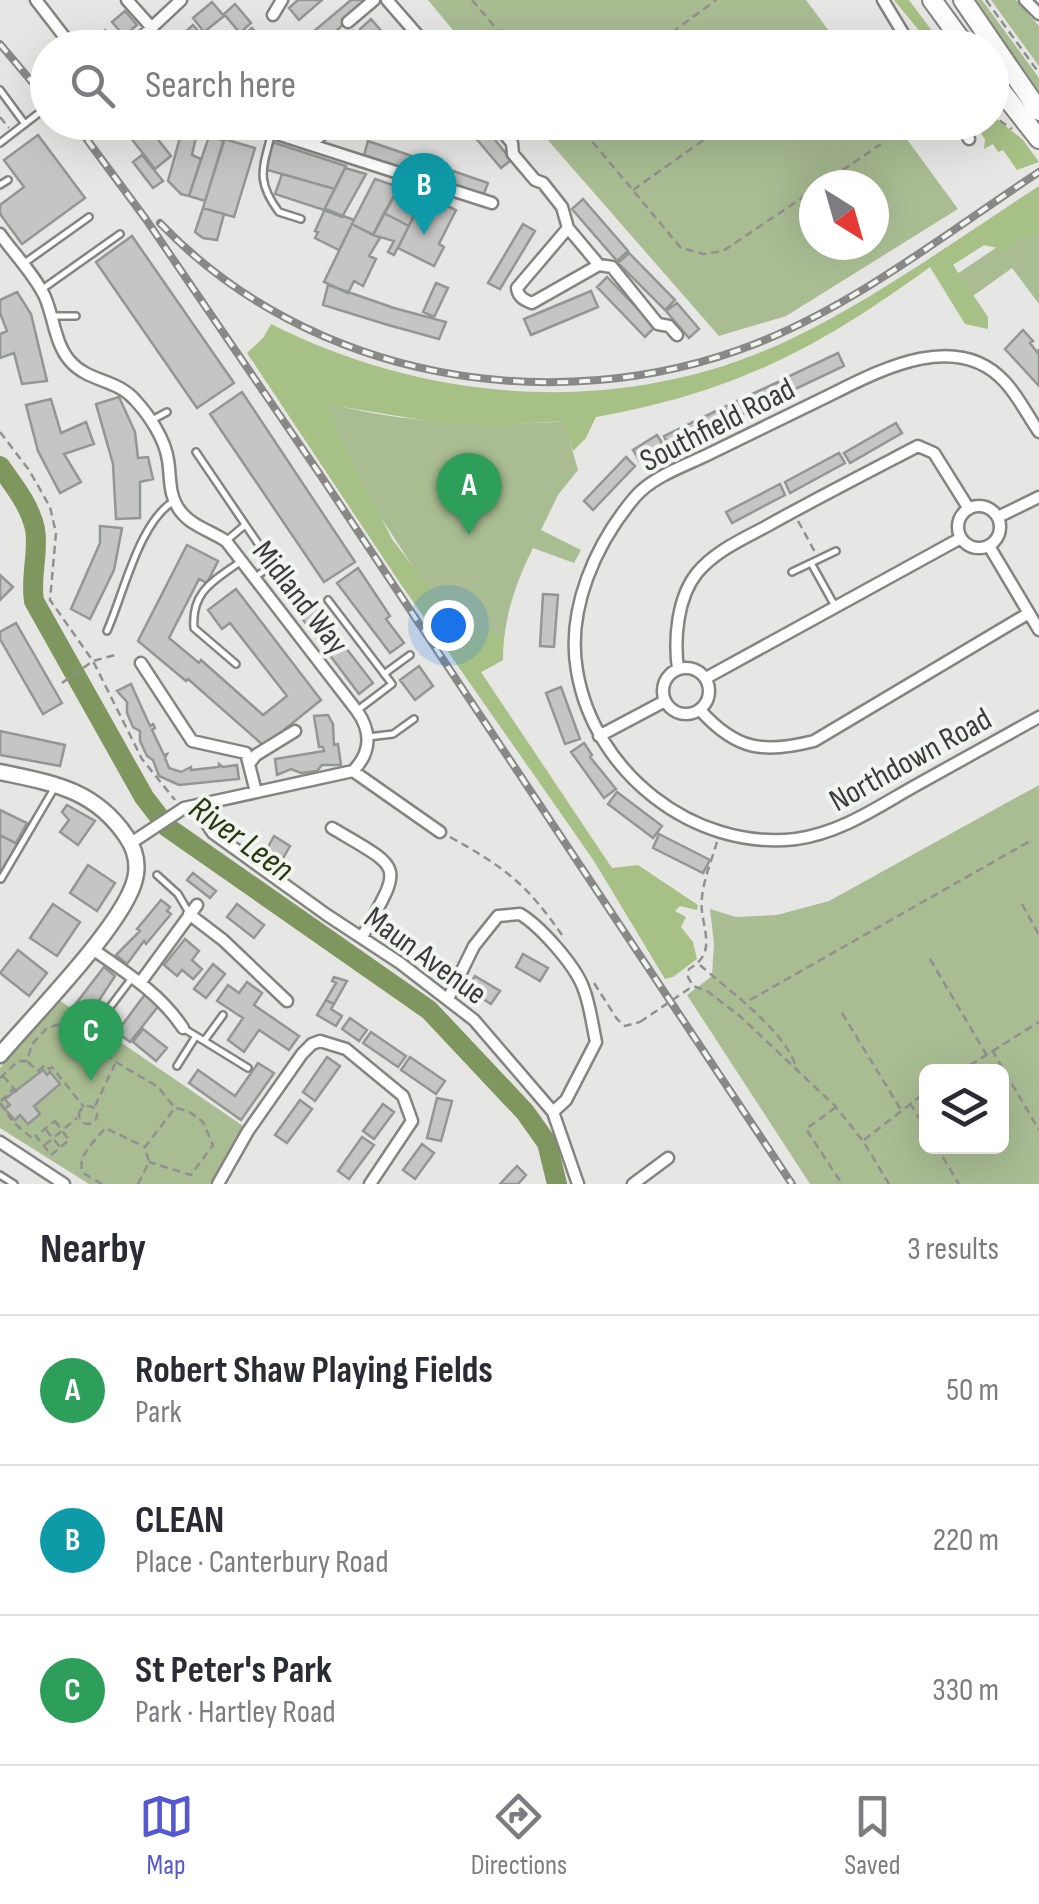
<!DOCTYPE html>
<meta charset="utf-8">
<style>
body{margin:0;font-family:"Sofia Sans Condensed",sans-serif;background:#f2f2f3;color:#2b2b33}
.controls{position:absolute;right:30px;bottom:30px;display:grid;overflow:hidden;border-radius:15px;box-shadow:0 10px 40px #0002}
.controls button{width:90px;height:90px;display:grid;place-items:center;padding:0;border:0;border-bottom:2px solid #e1e1e2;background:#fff;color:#2b2b33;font:50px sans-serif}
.compass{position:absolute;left:799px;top:170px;width:90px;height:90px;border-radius:50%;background:#fff;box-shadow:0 10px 40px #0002;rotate:143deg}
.you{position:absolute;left:448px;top:625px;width:35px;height:35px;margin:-25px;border:8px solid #fff;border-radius:50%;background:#1a73e8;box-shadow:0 0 0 15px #1a73e833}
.badge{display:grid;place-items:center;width:65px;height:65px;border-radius:50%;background:#5558cf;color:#fff;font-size:32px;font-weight:700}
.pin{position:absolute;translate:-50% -82px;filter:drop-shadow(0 2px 5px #0008)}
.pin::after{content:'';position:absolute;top:52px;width:35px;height:30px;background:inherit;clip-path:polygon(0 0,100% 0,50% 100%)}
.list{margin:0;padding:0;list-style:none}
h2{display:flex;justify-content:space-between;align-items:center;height:130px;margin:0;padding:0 40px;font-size:42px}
h2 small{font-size:32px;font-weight:400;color:#7c7c81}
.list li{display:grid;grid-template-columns:65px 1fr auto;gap:30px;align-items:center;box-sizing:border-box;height:150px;padding:0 40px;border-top:2px solid #e1e1e2}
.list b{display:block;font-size:38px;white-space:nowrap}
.list p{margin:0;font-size:32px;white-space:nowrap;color:#7c7c81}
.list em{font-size:32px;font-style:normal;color:#7c7c81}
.icon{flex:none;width:55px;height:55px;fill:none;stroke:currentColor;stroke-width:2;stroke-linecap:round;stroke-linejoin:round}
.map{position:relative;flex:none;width:1039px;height:1184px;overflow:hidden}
.search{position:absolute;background:#fff;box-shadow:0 10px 40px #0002;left:30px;right:30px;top:30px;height:110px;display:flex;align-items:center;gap:25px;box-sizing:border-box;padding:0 35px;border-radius:55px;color:#7c7c81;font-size:38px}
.sheet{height:580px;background:#fff}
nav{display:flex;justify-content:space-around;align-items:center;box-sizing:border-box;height:140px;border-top:2px solid #e1e1e2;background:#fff;font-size:28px;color:#7c7c81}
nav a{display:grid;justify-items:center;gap:5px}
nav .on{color:#5558cf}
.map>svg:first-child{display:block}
.green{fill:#a9bc92;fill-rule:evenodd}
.forest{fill:#a7c086}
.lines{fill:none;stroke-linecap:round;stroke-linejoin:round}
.river{stroke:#7f965f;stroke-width:20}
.building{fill:#c5c6c3;stroke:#949693;stroke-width:2.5}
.lane-casing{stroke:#848582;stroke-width:10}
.street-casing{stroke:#848582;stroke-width:15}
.secondary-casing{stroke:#848582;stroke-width:19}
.highway-casing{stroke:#848582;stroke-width:22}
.path{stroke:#90918f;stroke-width:2.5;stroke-dasharray:8 5;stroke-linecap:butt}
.lane{stroke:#fff;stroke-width:5}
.street{stroke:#fff;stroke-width:10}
.secondary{stroke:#fff;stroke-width:14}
.highway{stroke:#fff;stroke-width:18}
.rail-casing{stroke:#888987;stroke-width:8}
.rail{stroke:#f3f5f1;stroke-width:4;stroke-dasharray:11;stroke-linecap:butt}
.path-bridge{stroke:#90918f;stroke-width:2.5;stroke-dasharray:8 5;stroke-linecap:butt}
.labels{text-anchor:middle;stroke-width:8;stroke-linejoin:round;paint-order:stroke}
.street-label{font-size:32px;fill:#3b3c3b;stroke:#f3f5f1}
.water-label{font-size:35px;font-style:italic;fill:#28380e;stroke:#f3f5f1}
</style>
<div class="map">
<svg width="1039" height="1184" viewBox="0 0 1039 1184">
<rect width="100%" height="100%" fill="#e6e7e4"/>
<path class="green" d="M428,0H806L841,47H467Z
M976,0H982L1039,78V96Z
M991,0H1016L1039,26V66Z
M533,123H895L958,209L786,316L719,336ZM814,185H874V245H814Z
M1039,219V304L1012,268L973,296L957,274Z
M303,397C387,421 476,429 564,421L578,470L558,495L541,530L581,550L574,563L533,548C515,584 503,620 503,660L481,672Z
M1039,785V1184H810L687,995L712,976L714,944L710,909L736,917L777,915L829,901ZM926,1072H1002V1146H926Z
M56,998L243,1126L210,1184H89L0,1128V1068Z"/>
<path class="forest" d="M894,0H909L944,47H927L917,28Z
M992,115L1023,140L1039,162L1017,170L1003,150L998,152L993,144L984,149L985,139L974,123L992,122Z
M1039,186V232L1016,240L1006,250L984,245L953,265L988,317V329L965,324L930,267C819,348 733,393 596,417L586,438L573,451L563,421L505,425L446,424L331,405L334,424L392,539L459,627L503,635V660L481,672L612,868L638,865L698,905L697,910L680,906L675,911L686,917L681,927L693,942L697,959L673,977L665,979L594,861L400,583L247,353L263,338L271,324C434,406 627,418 793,338C880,296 958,238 1039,186Z"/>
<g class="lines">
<path class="river" d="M0,466C13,485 30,505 35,529C39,552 30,577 34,601L144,797L167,827L429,1010L525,1112L547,1143L557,1184"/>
</g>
<path class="building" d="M298,0H322L299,20L289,8Z
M351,0H372L322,43L313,32Z
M212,2L224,16L204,32L193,18Z
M235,4L251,23L240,33L224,14Z
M125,11L137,25L124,36L112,22Z
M371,19L396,48H376L360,29Z
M193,25L203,37L191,48H177L173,43Z
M252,28L269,48H251L241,37Z
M105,30L115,42L109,48H99L93,41Z
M140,122L145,123L171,156L155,169L127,133Z
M155,122H184L181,134L178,132L171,139L155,134Z
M300,122H321L325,127L314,137Z
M476,122H481L511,160L501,168L468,129Z
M183,127L197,133L192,155L201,159L189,196L181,194L168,181Z
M38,135L85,198L22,244L0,214V205L24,187L4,160Z
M209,136L224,141L205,201L189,196Z
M224,139L255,148L234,217L203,208Z
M368,141L418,158L413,172L364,155Z
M272,142L346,166L335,189L264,169Z
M142,155L163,181L153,188L133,162Z
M421,160L488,183L483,196L416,173Z
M345,168L366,174L342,217L324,210Z
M282,174L335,189L324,210L275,194Z
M375,179L399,187L373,235L352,224Z
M399,187L424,195L409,226L384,213Z
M424,195L456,210L439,244L444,247L434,266L398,248Z
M583,199L628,251L617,261L572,209Z
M203,208L224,214L217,240L203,238L195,232Z
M325,209L354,220L339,250L315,238L318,232L315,231Z
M384,213L409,226L394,255L388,252L394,241L373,235Z
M352,224L380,238L369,256L376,259L363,286L354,281L348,293L324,282Z
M523,224L535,231L500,289L488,283Z
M132,236L234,383L197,408L96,262Z
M629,253L675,300L665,310L618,263Z
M607,277L655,327L645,337L597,287Z
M436,283L448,288L434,317L423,312Z
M328,285L394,308L446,322L439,339L388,325L323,305Z
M591,291L598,307L531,335L524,319Z
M17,292L31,314L47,381L22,384L14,353L0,358V334L7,331L0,313V300Z
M677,303L699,329L689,338L666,311Z
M1023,330L1033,341L1030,343L1037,352L1039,350V386L1005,349Z
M838,353L844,366L789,392L783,379Z
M778,382L784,395L730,420L724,407Z
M242,392L355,562L324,582L210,414Z
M119,397L135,432L138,458L148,457L153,479L140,482V518L116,519L113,464L96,404Z
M51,399L61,433L86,422L94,444L64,454L81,482L60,493L38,451L26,405Z
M718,410L723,421L669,447L664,436Z
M896,423L902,433L850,463L844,453Z
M657,435L664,446L639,460L633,450Z
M839,453L845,463L790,493L785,482Z
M626,457L635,466L593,510L584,501Z
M780,484L785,495L732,523L726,512Z
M100,526L122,528L114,570L90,619L71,609L100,543Z
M187,545L218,561L207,583L199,579L169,638L199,663L201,660L263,715L287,696L230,623L222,629L208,610L236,589L321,700L264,746L188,679L186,681L138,641Z
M358,568L390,616L386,619L404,643L390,653L337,583Z
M0,575L13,587L0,600Z
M543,594L558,595L554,647L540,646Z
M308,599L373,683L359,694L295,609Z
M16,623L62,703L43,714L0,639V632Z
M419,666L433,686L415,700L400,680Z
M131,684L150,726L153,724L155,728L152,730L164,755L167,754L165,758L169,768L181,772L191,767V770L219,767V764L223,767L237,765L239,779L179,785L159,776L153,760L147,756L140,741V731L133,727L127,713V702L117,691Z
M561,687L580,739L565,744L546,693Z
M328,715L333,724L334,745L338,744L341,765H322L317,771L301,773L291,769L277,775L275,759L324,751L323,747H319L314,716Z
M0,731L65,745L60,766L0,755Z
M584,743L592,755L590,757L616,789L604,798L571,752Z
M617,792L662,826L653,838L608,804Z
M67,805L95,821L78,845L60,832L69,820L62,812Z
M0,810L27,823L16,843L0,835Z
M659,834L710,860L703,873L653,848Z
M0,835L17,844L3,872L0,871Z
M274,836L290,846L282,860L266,851Z
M88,865L115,883L97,911L70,893Z
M193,873L216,891L210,898L187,880Z
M161,900L170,907L167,911L171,914L146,944L144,941L127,964L116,955L140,931L137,929Z
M53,904L80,922L57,956L30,938Z
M237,904L264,925L254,938L227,917Z
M185,939L199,951L192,960L202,969L193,979L182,970L177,976L164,965Z
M18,950L47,973L29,996L0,973Z
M523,954L548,968L540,981L516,967Z
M213,964L225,974L206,998L194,989Z
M104,967L115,976L96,1005L94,1003L85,1014L74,1006Z
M475,976L500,991L491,1004L467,989Z
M334,977L347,981L334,1004L326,1000L336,983L332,981Z
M247,982L262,993L254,1005L299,1036L289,1050L259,1030L244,1052L228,1040L243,1018L217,1001L228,985L239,993Z
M146,993L160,1004L130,1042L117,1032Z
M326,1000L334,1004L331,1009L342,1016L336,1026L317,1015Z
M350,1018L367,1030L359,1041L342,1029Z
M143,1029L167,1048L156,1061L133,1042Z
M371,1032L406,1056L398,1067L363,1043Z
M327,1057L340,1066L315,1101L303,1092Z
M410,1057L445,1081L436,1094L401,1070Z
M258,1063L274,1073L241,1120L189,1083L198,1070L235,1096Z
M43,1070L47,1075L50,1072L60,1084L34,1106L40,1114L28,1124L20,1115L15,1120L5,1109L10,1105L5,1099Z
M437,1098L452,1101L441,1141L427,1138Z
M300,1100L312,1109L287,1143L275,1135Z
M383,1104L394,1112L374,1139L363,1131Z
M362,1137L374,1145L349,1179L338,1171Z
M422,1144L434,1153L415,1179L403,1170Z
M517,1166L526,1175L518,1184H500Z"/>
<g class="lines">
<g class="lane-casing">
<path id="lane" d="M0,90L25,124
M272,132C263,168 255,180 279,212L301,219
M0,143L39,113
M0,185L8,180
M23,264L89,217
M41,290L120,234
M54,316H76
M152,420L167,412
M196,452L293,595
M226,541L245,525
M811,563L835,606
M792,572L836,551
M255,577L273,565
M328,600L392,684L359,709
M107,631C124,593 139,522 174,501
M236,664L194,628C191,592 213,581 240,562
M384,674L410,655
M368,737L393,734L414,719
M157,875L178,894L188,911
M1,879L55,787
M101,1019L132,978
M183,1028L248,1068
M204,1041L223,1015
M177,1066L196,1036
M0,1175L14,1184"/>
</g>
<g class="street-casing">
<path id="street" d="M36,0L73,48
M127,0L152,28
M387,0L421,39L422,48
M883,0L912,48
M1025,0L1039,14
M273,15L282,0
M348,22L374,0
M130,48L181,0
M240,122L492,203
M494,122L512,143L513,154L535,180L543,183L562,207L568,228L599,265L612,267L658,324L669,326L677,335
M959,122L969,139
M311,144L337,122
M568,228L517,288C518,297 524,300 532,303L599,265
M0,234C14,254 35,275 45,297C54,318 55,344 70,361C88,382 117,379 135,400C149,415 165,439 168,460C171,478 168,496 181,512C192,526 211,531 226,541L357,711C372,732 371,753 353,771L184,808L131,843
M1039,432C1028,416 1018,396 1005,382C957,329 880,370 830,395C789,415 748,435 707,455C684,466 652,477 635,497C596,543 566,609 577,671C594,772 693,851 796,839C840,833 876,808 913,787C955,764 997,740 1039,717
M958 527a21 21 0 1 1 42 0a21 21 0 1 1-42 0Z
M998,517L1039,497
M989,546L1039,630
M141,663L192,741L246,753L256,792
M663 691a23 23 0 1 1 46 0a23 23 0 1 1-46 0Z
M678,669C674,639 677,598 697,573C715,551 743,539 767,526C817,498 868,472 918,446L934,453L969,509
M706,678L961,538
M700,710C736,750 763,754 814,741L1029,613
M599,736L665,701
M249,764L256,755L295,731
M353,771L440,832
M201,805L205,821L213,833L327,915L400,963L474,1020L553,1112L578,1184
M332,828C405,871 403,863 362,937
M189,914L223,940L287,1001
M91,948C125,972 160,993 183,1028
M140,983L197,905
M448,999L474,946L498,916L520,914C540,926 574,964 583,987C590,1004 592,1024 596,1042L566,1100L553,1112
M0,1142L64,1184
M218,1184L248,1131L302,1054L312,1044L320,1041L346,1049L403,1096L412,1121L370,1184
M633,1184L668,1158"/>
</g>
<g class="secondary-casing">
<path id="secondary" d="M0,772C52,783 94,789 126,836C135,849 139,863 135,879C125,923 33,1016 0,1055"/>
</g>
<g class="highway-casing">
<path id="highway" d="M932,0L967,48
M963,0L1039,111
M992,79L1039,139"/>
</g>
<path class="path" d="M472,0L513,48
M986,0L1039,73
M352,30L368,48
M349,33V48
M940,38L947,48
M319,48L339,29
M651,48L716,0
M992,110L999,120L1012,129
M0,117L9,128
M576,122L681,248L704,254L723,251L814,190
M821,185L881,144
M633,190L729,122
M0,432L29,470L50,507L56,533L50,600L93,661L142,759L175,800
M798,521L816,554
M62,683L93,661L115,655
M450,837C504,867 526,883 562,935
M717,842C712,859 704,878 702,897C698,924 721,951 689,969L688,977L693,986L707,991L741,1017L836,1107L863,1141L889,1184
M1022,904L1039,935
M930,959L986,1054
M700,965C728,990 790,1034 797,1071
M594,983L617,1019L625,1026L640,1022
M750,1000L1032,840
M842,1013L901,1110
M992,1050L1039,1130
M28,1062L40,1073
M38,1071L45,1065L49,1069L52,1067L84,1107
M959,1072L1039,1022
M3,1076L17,1092
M0,1078L18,1061H27L32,1044L47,1028L60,1024L77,1027L116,1062L158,1087L175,1108L188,1111L203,1122L213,1145L191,1175L149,1162
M1,1101L13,1089
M0,1103L14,1123L33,1139L36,1136
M910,1103L926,1130
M79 1115a9 9 0 1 1 18 0a9 9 0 1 1-18 0Z
M95,1106L115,1064
M836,1107L806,1129L842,1184
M55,1121L69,1140L51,1155L36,1136Z
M46,1130L60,1147
M864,1140L926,1092
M45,1145L77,1118
M936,1146L959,1184
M102,1184L83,1173C76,1155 95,1142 105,1128L145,1147
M138,1184L149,1162L145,1147L174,1109"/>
<use href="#lane" class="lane"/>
<use href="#street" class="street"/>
<use href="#secondary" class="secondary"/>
<use href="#highway" class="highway"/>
<g class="rail-casing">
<path id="rail" d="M0,44L48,101
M74,122L145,218L319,473L792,1184
M160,223C310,380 555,422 755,344C857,304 948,232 1039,172"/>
</g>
<use href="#rail" class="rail"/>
<path class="path-bridge" d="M640,1022L693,986"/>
</g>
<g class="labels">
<g class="street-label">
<text transform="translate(717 424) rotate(-27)" y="11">Southfield Road</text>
<text transform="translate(301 597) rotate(52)" y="11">Midland Way</text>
<text transform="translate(910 759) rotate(-29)" y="11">Northdown Road</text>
<text transform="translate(426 955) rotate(36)" y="11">Maun Avenue</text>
</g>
<g class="water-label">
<text transform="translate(242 838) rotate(36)" y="12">River Leen</text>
</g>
</g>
</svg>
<div class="controls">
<button><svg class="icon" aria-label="layers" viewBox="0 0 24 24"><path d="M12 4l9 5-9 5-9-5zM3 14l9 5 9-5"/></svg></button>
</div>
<svg class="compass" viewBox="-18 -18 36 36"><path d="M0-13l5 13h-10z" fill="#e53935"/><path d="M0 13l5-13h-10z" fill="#7c7c81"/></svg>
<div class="you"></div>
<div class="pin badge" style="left:469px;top:535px;background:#2e9e5b">A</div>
<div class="pin badge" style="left:424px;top:235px;background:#0f9aa8">B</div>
<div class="pin badge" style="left:91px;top:1081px;background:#2e9e5b">C</div>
<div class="search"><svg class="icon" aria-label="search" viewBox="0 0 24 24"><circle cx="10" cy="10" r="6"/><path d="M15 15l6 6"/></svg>Search here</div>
</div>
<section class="sheet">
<h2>Nearby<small>3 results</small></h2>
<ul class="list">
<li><span class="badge" style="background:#2e9e5b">A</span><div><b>Robert Shaw Playing Fields</b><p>Park</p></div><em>50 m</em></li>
<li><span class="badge" style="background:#0f9aa8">B</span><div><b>CLEAN</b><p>Place · Canterbury Road</p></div><em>220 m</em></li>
<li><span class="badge" style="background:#2e9e5b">C</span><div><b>St Peter's Park</b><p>Park · Hartley Road</p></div><em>330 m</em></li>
</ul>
</section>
<nav>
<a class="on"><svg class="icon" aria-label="map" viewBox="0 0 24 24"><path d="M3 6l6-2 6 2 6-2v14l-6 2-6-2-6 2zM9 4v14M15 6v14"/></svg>Map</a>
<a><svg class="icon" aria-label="directions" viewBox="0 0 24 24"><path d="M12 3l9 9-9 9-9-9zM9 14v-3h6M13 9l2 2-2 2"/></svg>Directions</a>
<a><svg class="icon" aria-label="saved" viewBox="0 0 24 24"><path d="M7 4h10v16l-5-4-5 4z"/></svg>Saved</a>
</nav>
